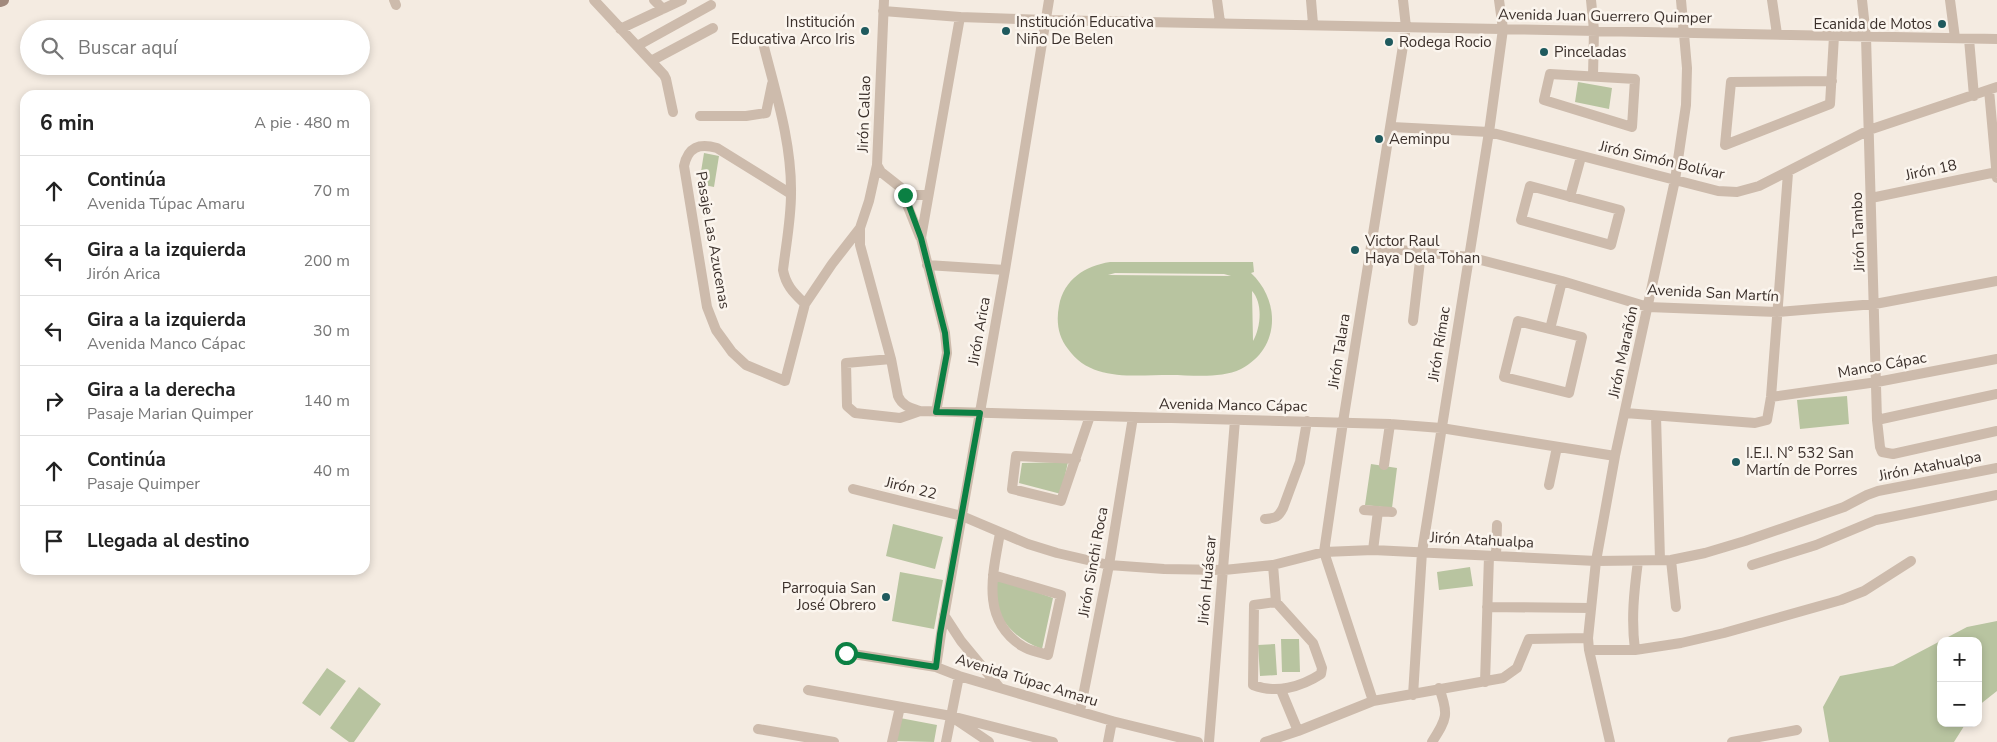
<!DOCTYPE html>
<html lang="es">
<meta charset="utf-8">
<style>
body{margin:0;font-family:"Nunito Sans",sans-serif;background:#f6f6f6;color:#222}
.controls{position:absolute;right:15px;bottom:15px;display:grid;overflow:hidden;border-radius:10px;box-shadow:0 2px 8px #0003}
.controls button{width:45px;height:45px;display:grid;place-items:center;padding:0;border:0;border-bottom:1px solid #e0e0e0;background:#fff;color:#222;font:25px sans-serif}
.stop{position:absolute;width:15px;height:15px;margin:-11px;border:4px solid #0b8043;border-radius:50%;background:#fff}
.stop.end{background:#0b8043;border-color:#fff;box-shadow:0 1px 5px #0008}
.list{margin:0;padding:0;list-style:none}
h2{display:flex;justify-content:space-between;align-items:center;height:65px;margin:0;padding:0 20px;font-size:21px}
h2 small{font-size:16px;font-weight:400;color:#767676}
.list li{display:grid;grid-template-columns:32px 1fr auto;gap:15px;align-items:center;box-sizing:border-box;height:70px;padding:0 20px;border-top:1px solid #e0e0e0}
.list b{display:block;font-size:19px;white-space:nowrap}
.list p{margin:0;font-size:16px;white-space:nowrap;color:#767676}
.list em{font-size:16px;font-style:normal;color:#767676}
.icon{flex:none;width:28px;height:28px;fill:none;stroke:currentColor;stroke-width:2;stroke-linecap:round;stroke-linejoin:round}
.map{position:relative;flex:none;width:1997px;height:742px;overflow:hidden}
.search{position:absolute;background:#fff;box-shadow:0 2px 8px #0003;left:20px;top:20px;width:350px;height:55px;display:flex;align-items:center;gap:12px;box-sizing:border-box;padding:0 18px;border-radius:28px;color:#767676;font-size:19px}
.panel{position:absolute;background:#fff;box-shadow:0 2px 8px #0003;left:20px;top:90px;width:350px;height:485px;border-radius:15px}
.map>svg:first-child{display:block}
.green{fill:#b8c4a0;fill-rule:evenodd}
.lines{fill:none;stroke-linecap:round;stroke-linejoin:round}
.street{stroke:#cdbbac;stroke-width:10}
.secondary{stroke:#a18a7d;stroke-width:12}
.route{stroke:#0b8043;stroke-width:6}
.poi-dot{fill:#1f5a5e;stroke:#fbf5ee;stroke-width:2}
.labels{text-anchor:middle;stroke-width:5;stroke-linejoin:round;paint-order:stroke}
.street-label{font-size:15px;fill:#3b302b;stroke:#fbf5ee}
.poi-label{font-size:15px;fill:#3b302b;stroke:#fbf5ee;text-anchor:start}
</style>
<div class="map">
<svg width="1997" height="742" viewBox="0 0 1997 742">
<rect width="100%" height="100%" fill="#f4ebe1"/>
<path class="green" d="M1578,82L1612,88L1609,109L1575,102Z
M704,153L719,156L714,187L699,184Z
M1110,262H1253L1254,272L1251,273C1281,301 1280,349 1241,369C1220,379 1192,375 1170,375C1134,375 1091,382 1068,349C1058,337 1056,321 1059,306C1064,279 1085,266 1110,262ZM1115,273L1224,274L1231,276L1108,275ZM1252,291C1263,303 1261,327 1253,341Z
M1847,396L1849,424L1800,429L1797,400Z
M1068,462L1061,494L1019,483L1022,463Z
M1371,464L1397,468L1392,508L1365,505Z
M893,524L943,537L935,569L886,556Z
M1470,567L1473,586L1439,590L1437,572Z
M900,572L943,580L934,629L892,621Z
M997,578L1053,598L1042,649C1010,637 990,613 997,578Z
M1997,621V691L1978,706V641H1941V723H1966L1954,742H1829L1823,707L1840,676L1893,666L1967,627Z
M1281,639H1299L1300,672H1282Z
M1275,644L1277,675L1260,676L1258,645Z
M327,668L346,681L320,716L302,703Z
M359,687L381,704L354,742H349L330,728Z
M900,718L937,725L934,742L896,741Z"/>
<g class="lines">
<path class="street" d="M394,0L396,5
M594,0L664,75L666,79L673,112
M654,0L663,9
M884,0L877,165L869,201L860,228V245L891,359L898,396C902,406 911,408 920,411
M1217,0L1220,22
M1311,0L1313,24
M1591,0L1594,30L1593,76
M1772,0L1777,34
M1862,0L1866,37L1877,420L1880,447L1882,452L1893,454L1997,431
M1950,0L1955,38
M883,11L960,17L1045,20L1997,39
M620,29L682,0
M1969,39L1974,96
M637,46L711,5
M764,47C776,94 792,144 791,194C791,219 786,245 783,270C786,286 794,293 805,304
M651,61L713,28
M1550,74L1635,79L1632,127L1544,100Z
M1832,81L1731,82L1725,145L1830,104L1834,36
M1989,90L1997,178
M700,116H746L766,113L772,84
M1392,127L1489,132L1718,191L1737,192L1759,186L1869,130L1997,87
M877,165L881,172L900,187L920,237
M1530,186L1620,210L1611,245L1521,220Z
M791,194L717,148C699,143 688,147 684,166L707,307L716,330L732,352L746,365L785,381L805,304L832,264L860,228
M905,195H928
M1570,197L1581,157
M1871,198L1997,172
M1371,247L1469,257L1562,281L1648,307L1777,312L1875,304L1997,281
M927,265L1005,270
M1413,321L1421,252
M1518,321L1582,337L1569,393L1504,377Z
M1550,329L1562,281
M891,359L846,363L847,406L855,413L900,418L920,411L1390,424L1441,428L1615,456
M1771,397L1877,382L1997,359
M936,412L947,353L945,333L921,238L960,17
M1625,413L1755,423L1767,420L1771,397L1788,173
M1656,416L1660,560
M1877,420L1997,394
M1076,459L1016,456L1012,489L1061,501L1090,416
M1384,465L1390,424
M1549,485L1557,447
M853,489L962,516L1028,544L1057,553L1109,565L1164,569L1224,570L1273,565L1324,552L1373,550L1596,561L1671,560L1705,553L1745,541L1844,507L1867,495L1878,491L1997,468
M1364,510L1392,512
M1265,519C1275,518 1278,518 1283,508L1300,462L1307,421
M1373,550L1378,511
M1496,556L1497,525
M1671,560L1676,607
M1273,565L1276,602L1313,643L1322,668L1321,674C1301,687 1276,694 1253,685L1254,605L1276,602
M1752,565L1816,545L1876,520L1997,495
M993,575L1061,595L1048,655C1040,652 1029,651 1022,646C980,619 993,573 1000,533
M1487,607L1591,608
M944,615L961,641L999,687
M1589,650H1635L1681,643L1724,633L1841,600L1864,591L1911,561
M1635,650C1631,619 1634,592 1638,561
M847,653L936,667L959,676L1112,721L1198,742
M936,667L941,634L1005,270L1049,0
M1485,682L1489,556
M808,690L951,716L1053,742
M1281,690L1298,731
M1413,695L1422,552L1489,132L1503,29L1499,0
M1373,701L1324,552L1343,422L1406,27L1403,0
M1080,711L1109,565L1133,417
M958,721L989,742
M758,729L834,742
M892,742L900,707
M946,742L959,676
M1108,742L1112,721
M1209,742L1235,420
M1265,742L1298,731L1373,701L1503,678L1517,668L1529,639L1588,638
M1432,742C1447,719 1449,714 1439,688
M1610,742L1589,650L1588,638L1596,561L1615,456L1675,180L1686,105L1687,68L1681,0
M1732,742L1797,730"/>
<path class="secondary" d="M0,1L3,0"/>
</g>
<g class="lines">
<path class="route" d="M846,653L936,667L940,634L980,413L936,412L947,353L945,333L921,238L905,195"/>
</g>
<g class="poi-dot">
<circle cx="1942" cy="24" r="5"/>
<circle cx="865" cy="31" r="5"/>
<circle cx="1006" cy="31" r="5"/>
<circle cx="1389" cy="42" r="5"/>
<circle cx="1544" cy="52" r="5"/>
<circle cx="1379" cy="139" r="5"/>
<circle cx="1355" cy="250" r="5"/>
<circle cx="1736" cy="462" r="5"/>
<circle cx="886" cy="597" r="5"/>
</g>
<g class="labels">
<g class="street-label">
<text transform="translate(1605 16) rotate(1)" y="5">Avenida Juan Guerrero Quimper</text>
<text transform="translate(864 114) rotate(-88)" y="5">Jirón Callao</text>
<text transform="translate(1662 160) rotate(13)" y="5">Jirón Simón Bolívar</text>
<text transform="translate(1931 170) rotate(-12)" y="5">Jirón 18</text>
<text transform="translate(1858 232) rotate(-92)" y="5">Jirón Tambo</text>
<text transform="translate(713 240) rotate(80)" y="5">Pasaje Las Azucenas</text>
<text transform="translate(1713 293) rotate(3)" y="5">Avenida San Martín</text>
<text transform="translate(979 331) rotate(-80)" y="5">Jirón Arica</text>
<text transform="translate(1439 344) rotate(-81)" y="5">Jirón Rímac</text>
<text transform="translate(1339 351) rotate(-81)" y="5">Jirón Talara</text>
<text transform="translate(1623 352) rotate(-78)" y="5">Jirón Marañón</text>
<text transform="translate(1882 365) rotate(-10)" y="5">Manco Cápac</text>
<text transform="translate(1233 405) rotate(1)" y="5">Avenida Manco Cápac</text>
<text transform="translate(1930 466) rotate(-11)" y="5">Jirón Atahualpa</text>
<text transform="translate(911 488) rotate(14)" y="5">Jirón 22</text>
<text transform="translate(1482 540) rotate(3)" y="5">Jirón Atahualpa</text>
<text transform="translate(1093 562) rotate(-80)" y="5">Jirón Sinchi Roca</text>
<text transform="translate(1207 580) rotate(-85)" y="5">Jirón Huáscar</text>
<text transform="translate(1027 680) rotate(17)" y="5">Avenida Túpac Amaru</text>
</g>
<g class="poi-label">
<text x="855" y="27" text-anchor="end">Institución<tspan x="855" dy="17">Educativa Arco Iris</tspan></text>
<text x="1016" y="27">Institución Educativa<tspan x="1016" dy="17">Niño De Belen</tspan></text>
<text x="1932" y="29" text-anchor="end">Ecanida de Motos</text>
<text x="1399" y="47">Rodega Rocio</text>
<text x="1554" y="57">Pinceladas</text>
<text x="1389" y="144">Aeminpu</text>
<text x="1365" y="246">Victor Raul<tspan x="1365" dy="17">Haya Dela Tohan</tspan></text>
<text x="1746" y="458">I.E.I. N° 532 San<tspan x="1746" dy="17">Martín de Porres</tspan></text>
<text x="876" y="593" text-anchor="end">Parroquia San<tspan x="876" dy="17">José Obrero</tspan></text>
</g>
</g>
</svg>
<div class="controls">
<button>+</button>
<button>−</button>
</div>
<div class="stop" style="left:846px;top:653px"></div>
<div class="stop end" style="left:905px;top:195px"></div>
<div class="search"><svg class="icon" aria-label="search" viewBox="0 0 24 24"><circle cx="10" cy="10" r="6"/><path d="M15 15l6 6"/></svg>Buscar aquí</div>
<section class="panel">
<h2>6 min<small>A pie · 480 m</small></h2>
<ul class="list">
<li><svg class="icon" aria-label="ahead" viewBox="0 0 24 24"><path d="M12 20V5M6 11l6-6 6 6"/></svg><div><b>Continúa</b><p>Avenida Túpac Amaru</p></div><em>70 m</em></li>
<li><svg class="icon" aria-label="left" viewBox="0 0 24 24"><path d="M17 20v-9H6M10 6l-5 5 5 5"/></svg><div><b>Gira a la izquierda</b><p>Jirón Arica</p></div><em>200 m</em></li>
<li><svg class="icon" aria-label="left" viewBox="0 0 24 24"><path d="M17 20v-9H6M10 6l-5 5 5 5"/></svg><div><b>Gira a la izquierda</b><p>Avenida Manco Cápac</p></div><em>30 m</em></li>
<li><svg class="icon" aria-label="right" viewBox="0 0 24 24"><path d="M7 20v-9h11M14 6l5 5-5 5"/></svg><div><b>Gira a la derecha</b><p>Pasaje Marian Quimper</p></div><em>140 m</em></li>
<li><svg class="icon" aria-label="ahead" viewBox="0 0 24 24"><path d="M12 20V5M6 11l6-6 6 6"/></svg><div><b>Continúa</b><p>Pasaje Quimper</p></div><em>40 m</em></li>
<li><svg class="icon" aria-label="arrive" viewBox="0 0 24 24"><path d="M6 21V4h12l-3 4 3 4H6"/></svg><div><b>Llegada al destino</b></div></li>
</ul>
</section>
</div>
